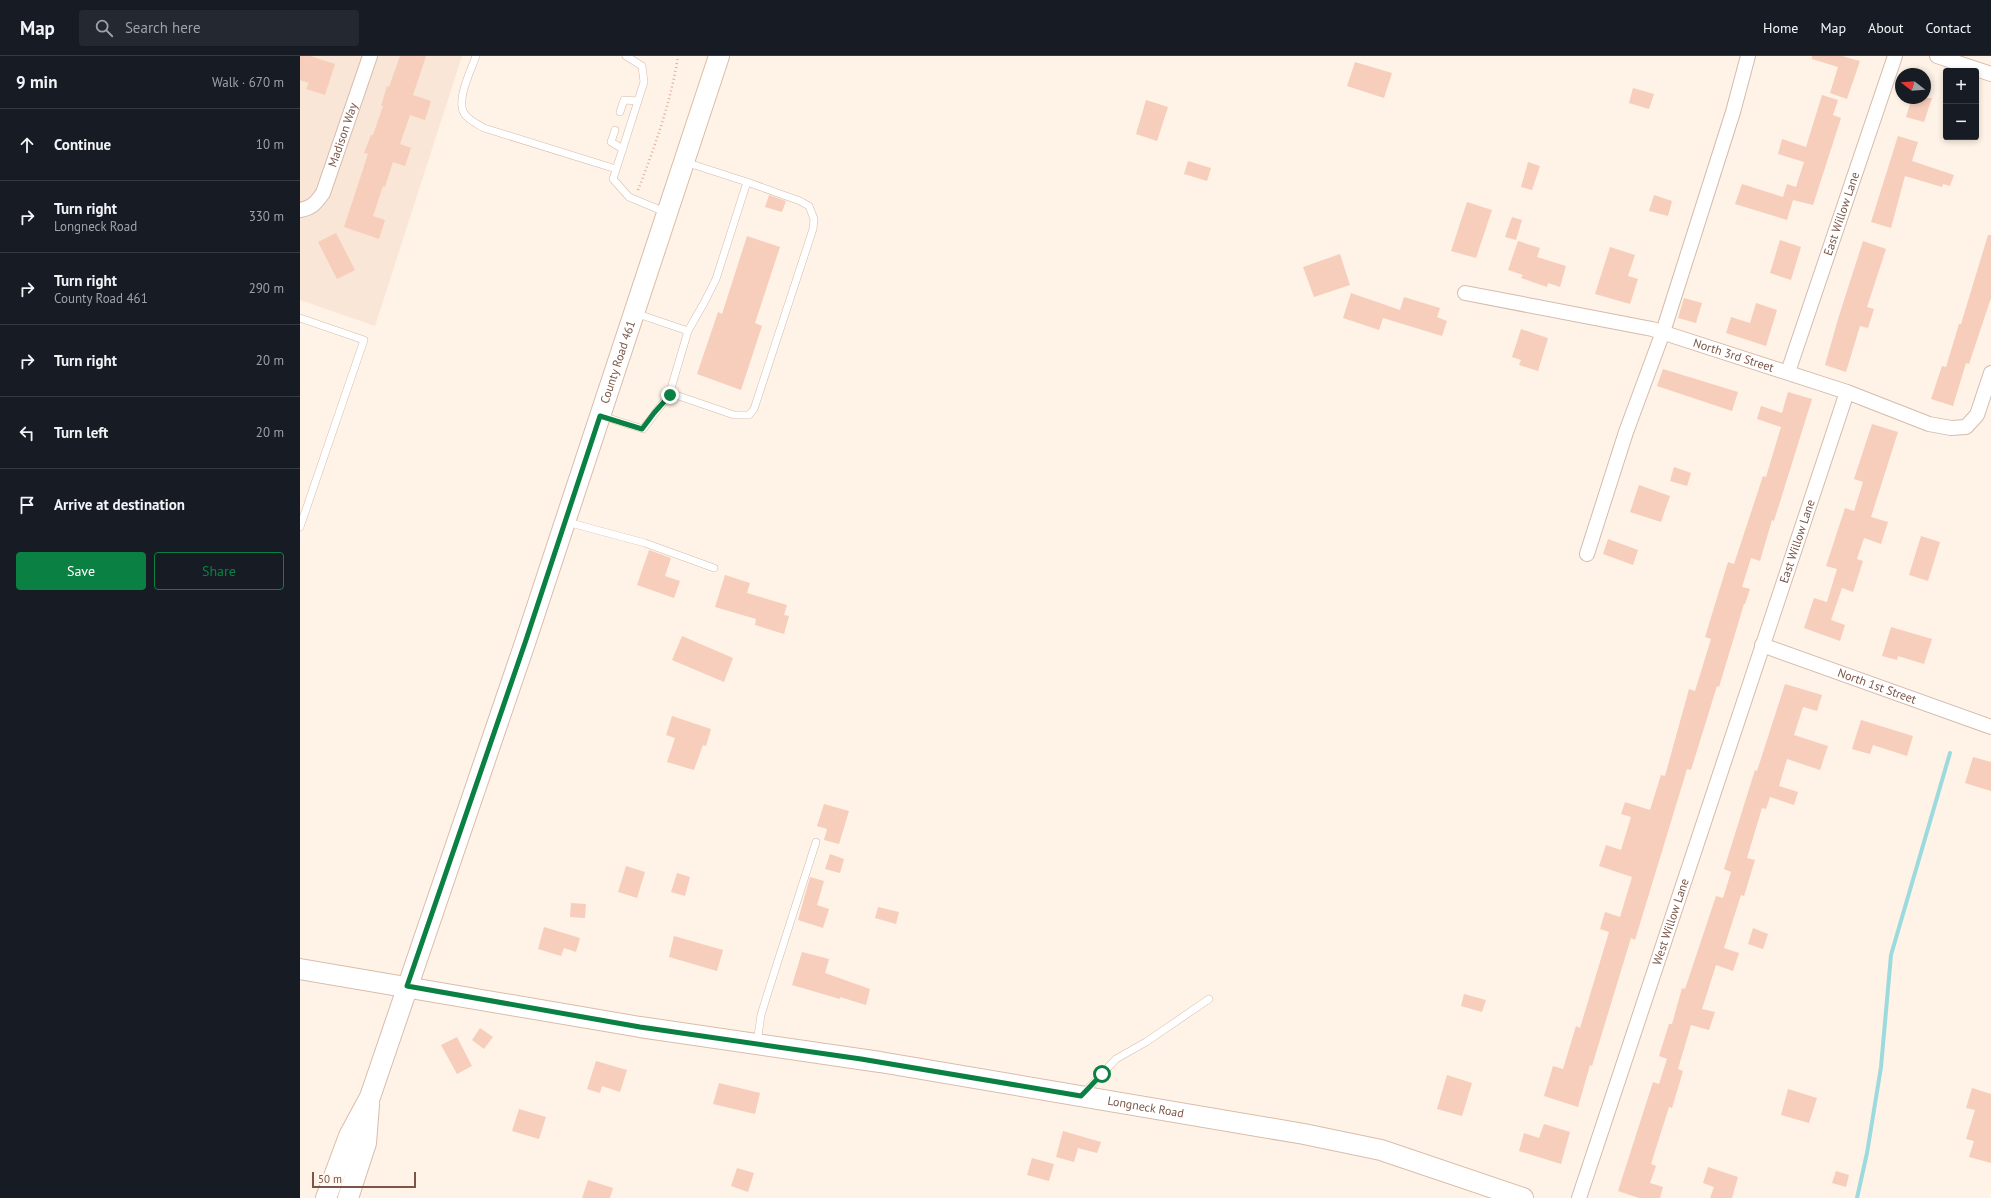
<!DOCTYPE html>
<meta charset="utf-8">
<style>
body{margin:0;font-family:"PT Sans",sans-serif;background:#242831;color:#f1f3f6}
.controls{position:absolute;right:12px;top:12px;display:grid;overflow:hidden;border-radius:4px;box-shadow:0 2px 6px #0003}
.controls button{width:36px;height:36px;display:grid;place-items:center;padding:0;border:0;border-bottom:1px solid #363941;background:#171b24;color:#f1f3f6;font:20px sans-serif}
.compass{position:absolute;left:1595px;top:12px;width:36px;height:36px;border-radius:50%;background:#171b24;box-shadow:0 2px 6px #0003;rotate:287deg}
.scale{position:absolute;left:12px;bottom:10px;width:104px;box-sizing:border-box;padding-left:4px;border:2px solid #7b5547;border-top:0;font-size:11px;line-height:14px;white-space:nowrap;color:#7b5547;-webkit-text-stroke:3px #fff7ef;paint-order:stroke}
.stop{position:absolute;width:12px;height:12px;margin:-9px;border:3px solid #0b8043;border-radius:50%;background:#fff}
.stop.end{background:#0b8043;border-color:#fff;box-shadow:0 1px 4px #0008}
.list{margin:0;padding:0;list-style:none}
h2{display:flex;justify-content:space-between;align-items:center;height:52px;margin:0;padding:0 16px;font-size:17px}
h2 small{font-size:13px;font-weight:400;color:#9ea1a6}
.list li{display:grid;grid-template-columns:26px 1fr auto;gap:12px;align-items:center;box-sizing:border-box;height:72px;padding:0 16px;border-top:1px solid #363941}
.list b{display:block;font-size:15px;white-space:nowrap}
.list p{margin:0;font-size:13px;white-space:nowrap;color:#9ea1a6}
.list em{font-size:13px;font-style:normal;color:#9ea1a6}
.actions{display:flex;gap:8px;padding:12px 16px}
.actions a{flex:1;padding:9px 0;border:1px solid #0b8043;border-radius:4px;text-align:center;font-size:14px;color:#0b8043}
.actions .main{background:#0b8043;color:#fff}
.icon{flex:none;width:22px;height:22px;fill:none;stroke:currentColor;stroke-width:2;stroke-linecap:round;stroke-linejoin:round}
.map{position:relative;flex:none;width:1691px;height:1142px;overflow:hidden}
header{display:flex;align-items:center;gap:24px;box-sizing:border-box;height:56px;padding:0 20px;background:#171b24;border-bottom:1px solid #363941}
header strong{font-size:19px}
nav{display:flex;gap:22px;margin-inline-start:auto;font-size:14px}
.search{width:280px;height:36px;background:#242831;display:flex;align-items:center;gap:10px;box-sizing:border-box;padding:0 14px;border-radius:4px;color:#9ea1a6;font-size:15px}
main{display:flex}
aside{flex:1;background:#171b24}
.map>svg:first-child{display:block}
.residential{fill:#f9e6d7}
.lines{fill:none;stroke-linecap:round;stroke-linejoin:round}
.stream{stroke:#9ddade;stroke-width:4}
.building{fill:#f7cdbb}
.lane-casing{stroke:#d5bbad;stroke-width:8}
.street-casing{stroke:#d5bbad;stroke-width:16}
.secondary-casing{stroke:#dabcac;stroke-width:22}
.path{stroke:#ddaf9d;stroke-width:2.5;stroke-dasharray:1 3;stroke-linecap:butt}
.lane{stroke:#fff;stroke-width:7}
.street{stroke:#fff;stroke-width:14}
.secondary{stroke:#fff;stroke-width:20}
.route{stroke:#0b8043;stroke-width:5}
.labels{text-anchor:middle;stroke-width:4;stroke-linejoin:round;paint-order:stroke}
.street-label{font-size:12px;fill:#7b5547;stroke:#fff7ef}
</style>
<header>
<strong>Map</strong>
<div class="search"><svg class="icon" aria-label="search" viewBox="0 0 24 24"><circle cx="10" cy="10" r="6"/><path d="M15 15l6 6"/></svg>Search here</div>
<nav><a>Home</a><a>Map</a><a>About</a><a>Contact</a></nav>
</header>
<main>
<aside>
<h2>9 min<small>Walk · 670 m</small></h2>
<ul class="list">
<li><svg class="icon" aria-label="ahead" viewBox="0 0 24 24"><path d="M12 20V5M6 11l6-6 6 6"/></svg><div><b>Continue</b></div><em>10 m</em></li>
<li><svg class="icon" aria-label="right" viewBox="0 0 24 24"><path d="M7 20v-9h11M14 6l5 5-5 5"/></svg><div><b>Turn right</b><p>Longneck Road</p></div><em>330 m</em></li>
<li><svg class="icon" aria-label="right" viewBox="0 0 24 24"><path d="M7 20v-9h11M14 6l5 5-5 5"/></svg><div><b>Turn right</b><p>County Road 461</p></div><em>290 m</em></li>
<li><svg class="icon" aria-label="right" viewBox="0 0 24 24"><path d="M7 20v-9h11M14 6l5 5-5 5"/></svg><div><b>Turn right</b></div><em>20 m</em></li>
<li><svg class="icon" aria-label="left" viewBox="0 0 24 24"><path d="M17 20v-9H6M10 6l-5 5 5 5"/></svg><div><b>Turn left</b></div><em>20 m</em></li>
<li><svg class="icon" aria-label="arrive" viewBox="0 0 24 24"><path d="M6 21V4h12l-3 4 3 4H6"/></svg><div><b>Arrive at destination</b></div></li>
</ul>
<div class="actions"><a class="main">Save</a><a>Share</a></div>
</aside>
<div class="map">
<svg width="1691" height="1142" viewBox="0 0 1691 1142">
<rect width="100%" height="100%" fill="#fef3e6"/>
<path class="residential" d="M0,0H162L75,270L0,244Z"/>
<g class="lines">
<path class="stream" d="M1557,1142L1567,1097L1581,1011L1591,899L1650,697"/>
</g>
<path class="building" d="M0,0H10L35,8L25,39L6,33L9,27L0,24Z
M100,0H126L113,39L131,45L125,64L110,59L100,88L111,92L105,110L93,106L85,131L83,130L73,160L85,164L79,183L44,171L68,98L64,97L71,79H73L83,50H81L87,30L89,31Z
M1512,0H1542L1560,5L1547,43L1530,37L1538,11L1512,3Z
M1055,6L1092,17L1084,42L1047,30Z
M1333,32L1354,38L1349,53L1329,47Z
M1522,39L1538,44L1533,59L1541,62L1513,149L1493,144L1487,164L1435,148L1442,128L1483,141L1487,128L1496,131L1504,106L1478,98L1482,83L1506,91Z
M1612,42H1632L1624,66L1606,61Z
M846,44L868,51L857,85L836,78Z
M1598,80L1618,86L1612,105L1654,119L1650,130L1643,128L1642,131L1605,120L1591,172L1571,166Z
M888,105L911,112L907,125L884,118Z
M1228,106L1240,110L1232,134L1221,131Z
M469,139L486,145L482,156L465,151Z
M1354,139L1372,145L1368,160L1349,155Z
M1167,146L1192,154L1176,202L1151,195Z
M1212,161L1222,164L1216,184L1205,181Z
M36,177L55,214L37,223L18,186Z
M1688,179H1691V242L1669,308L1666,307L1653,350L1631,343L1642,310L1646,311L1659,268H1661Z
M447,180L480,191L455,267L462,270L441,334L397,318L418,256L422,258Z
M1480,184L1501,191L1491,224L1470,217Z
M1218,185L1240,192L1237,201L1266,210L1260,231L1248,227L1247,231L1221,222L1223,219L1208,214Z
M1563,185L1586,193L1567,251L1574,253L1568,272L1560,270L1546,316L1525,309L1538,263Z
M1310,191L1335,199L1328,220L1338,223L1330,248L1295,238Z
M1040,198L1050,229L1014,241L1003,211Z
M1051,237L1100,254L1104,241L1140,252L1137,261L1147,265L1142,280L1083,262L1079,274L1043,262Z
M1384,242L1402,247L1396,267L1378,262Z
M1456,247L1477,254L1466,290L1426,277L1431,261L1450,267Z
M1221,273L1248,282L1238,315L1219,309L1221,304L1212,301Z
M1363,313L1438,336L1432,355L1357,330Z
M1488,336L1512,343L1474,465L1472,464L1460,505L1451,502L1442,531L1450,533L1445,548H1444L1419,631L1417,630L1391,714L1387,713L1335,884L1331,882L1292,1010L1290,1009L1278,1051L1244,1040L1253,1010L1263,1013L1276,970L1280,972L1309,876L1300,873L1305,856L1320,861L1332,821L1299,810L1306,789L1321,794L1331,761L1321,758L1325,746L1350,754L1361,719L1365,720L1389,633L1395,635L1411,583L1405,581L1428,506L1434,508L1463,420L1466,421L1481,371L1457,363L1461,350L1482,357Z
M1572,368L1598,376L1571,461L1588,466L1581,488L1564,482L1557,503L1563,505L1553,536L1542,532L1531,564L1545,569L1540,585L1504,572L1514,542L1527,546L1537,513L1526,510L1545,452L1554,455L1563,426L1554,423Z
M1374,411L1391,417L1387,430L1370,425Z
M1339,429L1370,440L1361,466L1330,456Z
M1621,480L1640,486L1628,525L1609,519Z
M1308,483L1338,494L1333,509L1303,498Z
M349,494L371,502L365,520L380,525L374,542L337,529Z
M425,519L450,527L447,537L487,549L484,559L489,560L484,578L455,569L456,563L415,551Z
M1591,571L1632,583L1624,608L1598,600L1597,604L1582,600Z
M382,580L433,602L424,626L372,604Z
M1485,628L1522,639L1517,655L1503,651L1494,679L1528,690L1520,714L1487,703L1479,730L1498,736L1494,749L1470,741L1466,753L1462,752L1447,802L1455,804L1444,840L1441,839L1424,892L1439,897L1433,915L1416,909L1402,953L1415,956L1409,974L1391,969L1378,1013L1383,1015L1372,1052L1369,1051L1351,1108L1356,1110L1350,1127L1363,1131L1360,1142H1339L1318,1135L1353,1026L1359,1028L1367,1003L1359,1000L1369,968H1372L1382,932L1385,933L1416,840L1423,842L1431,816L1424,813L1455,714L1457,715Z
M372,660L411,673L406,690L403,689L394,714L367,706L375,682L366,679Z
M1561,664L1613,680L1607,700L1573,689L1570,698L1552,693Z
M1673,701L1691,706V735L1665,727Z
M524,748L549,755L539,788L524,784L527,773L517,770Z
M530,798L544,803L540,817L525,813Z
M326,810L345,816L337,842L318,836Z
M377,817L390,821L385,840L371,836Z
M510,821L524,825L517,849L529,853L523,872L498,864Z
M271,847L286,848L285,862L270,861Z
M578,851L599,856L596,868L575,862Z
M244,871L280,882L276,896L264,892L261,900L238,893Z
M1453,872L1468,878L1463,893L1448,888Z
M374,880L423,894L417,915L369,901Z
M502,896L529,903L525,917L570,933L566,949L540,941V943L492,929Z
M1164,938L1186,944L1182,956L1161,950Z
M180,972L193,981L184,993L172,984Z
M157,981L172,1010L157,1018L141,989Z
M296,1005L327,1014L320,1036L302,1030L300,1037L287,1033Z
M1147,1019L1172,1027L1162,1060L1137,1053Z
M419,1027L460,1037L455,1058L413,1048Z
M1672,1032L1691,1038V1107L1669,1101L1674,1085L1666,1083L1675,1054L1666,1052Z
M1488,1033L1517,1042L1509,1067L1481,1059Z
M219,1053L246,1061L239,1083L212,1075Z
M1244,1068L1270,1076L1261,1108L1219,1095L1224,1077L1239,1082Z
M763,1075L801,1086L797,1097L778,1092L774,1106L756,1101Z
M732,1102L754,1108L749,1125L727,1119Z
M1408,1111L1438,1121L1432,1142H1410L1414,1131L1403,1127Z
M437,1112L454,1117L448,1136L431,1130Z
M1536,1115L1549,1119L1546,1131L1532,1127Z
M288,1124L313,1132L310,1142H282Z"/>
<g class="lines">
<g class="lane-casing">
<path id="lane" d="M176,0C171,14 156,44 164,57C168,64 177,68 184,72L316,113
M326,0L342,10L344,26L313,123L329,141L365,156
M320,56L324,44L338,45
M315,74L311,86L323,93
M385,106L447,126
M0,262L64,284L0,471
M370,337L434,359H449L454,353L513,173L514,163L509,150L500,145L447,126L416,223L405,245L388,275
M302,360L343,373L369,339L388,275L335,257
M267,466L345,487L414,512
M457,987L461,959L469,933L516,786
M783,1038L816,1003L846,986L909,943"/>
</g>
<g class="street-casing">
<g id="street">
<path d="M1637,0L1691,18"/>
<path id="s1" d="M0,154C12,152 16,147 23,137L70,0"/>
<path id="s2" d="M1165,237L1352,273L1547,336L1629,368L1651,372L1666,371L1677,359L1691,317"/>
<path id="s3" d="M1488,316L1595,0"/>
<path d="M1287,498L1326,376L1363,276L1433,56L1448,0"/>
<path id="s4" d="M1462,589L1691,671"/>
<path id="s5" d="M1279,1142L1547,336"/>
</g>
</g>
<g class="secondary-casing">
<g id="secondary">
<path id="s6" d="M0,913L340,971L580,1006L1004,1078L1081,1094L1223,1142"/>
<path id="s7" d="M26,1142L49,1080L70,1041L226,584L419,0"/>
<path d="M48,1142L66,1087L69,1049"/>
</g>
</g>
<path class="path" d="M338,134C355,90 371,46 378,0"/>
<use href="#lane" class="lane"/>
<use href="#street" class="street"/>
<use href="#secondary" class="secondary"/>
</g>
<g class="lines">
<path class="route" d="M370,339L354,357L342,373L300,360L226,584L107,930L340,971L561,1003L781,1040L802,1018"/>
</g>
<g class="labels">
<g class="street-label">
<text dy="4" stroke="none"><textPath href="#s1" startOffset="91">Madison Way</textPath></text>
<text dy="4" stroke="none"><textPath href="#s3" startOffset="167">East Willow Lane</textPath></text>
<text dy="4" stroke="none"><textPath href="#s2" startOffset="276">North 3rd Street</textPath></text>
<text dy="4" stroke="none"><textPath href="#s7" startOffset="886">County Road 461</textPath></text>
<text dy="4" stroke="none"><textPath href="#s5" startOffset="692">East Willow Lane</textPath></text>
<text dy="4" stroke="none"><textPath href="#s4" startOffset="122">North 1st Street</textPath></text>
<text dy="4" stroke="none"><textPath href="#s5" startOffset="291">West Willow Lane</textPath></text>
<text dy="4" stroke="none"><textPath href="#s6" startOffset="857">Longneck Road</textPath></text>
</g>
</g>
</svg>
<div class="controls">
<button>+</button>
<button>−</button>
</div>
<svg class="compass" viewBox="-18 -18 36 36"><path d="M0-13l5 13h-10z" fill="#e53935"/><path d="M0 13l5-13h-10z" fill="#9ea1a6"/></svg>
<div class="scale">50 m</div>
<div class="stop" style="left:802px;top:1018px"></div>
<div class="stop end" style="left:370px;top:339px"></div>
</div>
</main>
